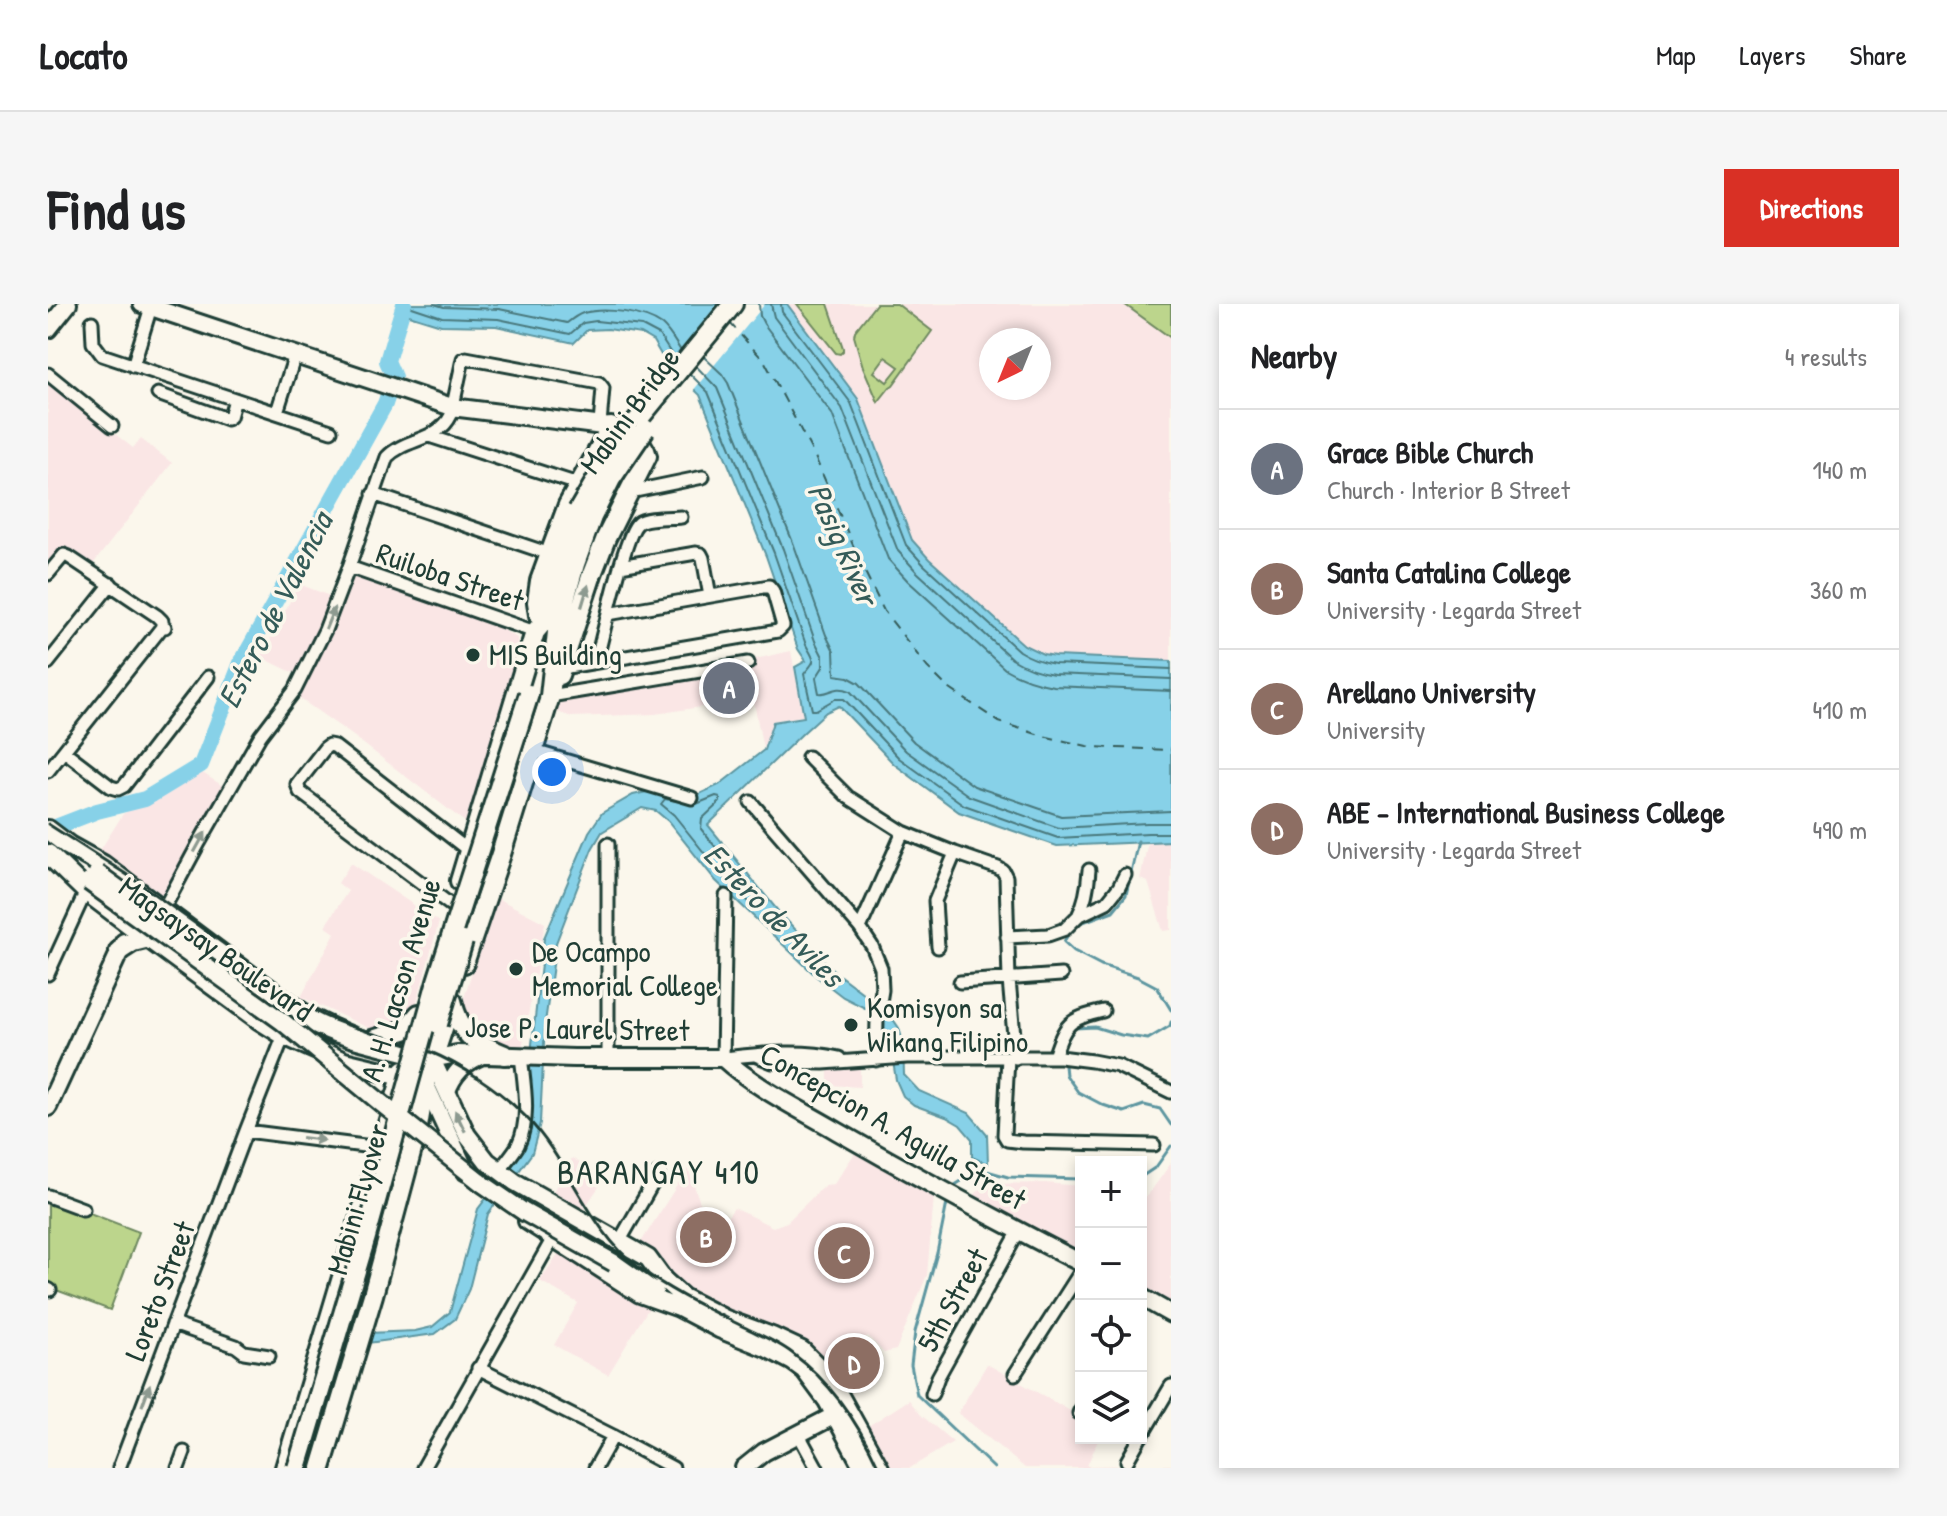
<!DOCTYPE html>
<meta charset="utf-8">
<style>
body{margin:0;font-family:"Patrick Hand",sans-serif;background:#f6f6f6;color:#202124}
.controls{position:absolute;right:24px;bottom:24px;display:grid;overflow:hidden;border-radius:0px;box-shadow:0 4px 12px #0003}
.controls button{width:72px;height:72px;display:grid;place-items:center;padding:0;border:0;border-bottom:2px solid #e0e0e0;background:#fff;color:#202124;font:40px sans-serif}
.compass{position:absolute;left:931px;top:24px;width:72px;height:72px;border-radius:50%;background:#fff;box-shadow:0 4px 12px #0003;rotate:223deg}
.you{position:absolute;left:504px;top:468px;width:28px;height:28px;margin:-20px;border:6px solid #fff;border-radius:50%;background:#1a73e8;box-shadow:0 0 0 12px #1a73e833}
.badge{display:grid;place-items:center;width:52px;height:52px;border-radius:50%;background:#d93025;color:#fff;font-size:26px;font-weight:700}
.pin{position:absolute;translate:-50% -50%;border:4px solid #fff;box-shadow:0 2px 8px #0006}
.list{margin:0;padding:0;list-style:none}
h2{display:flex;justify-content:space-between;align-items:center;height:104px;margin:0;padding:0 32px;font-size:34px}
h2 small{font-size:26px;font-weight:400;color:#757577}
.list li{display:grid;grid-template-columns:52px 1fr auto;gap:24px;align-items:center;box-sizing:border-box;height:120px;padding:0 32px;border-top:2px solid #e0e0e0}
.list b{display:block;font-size:30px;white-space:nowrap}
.list p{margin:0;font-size:26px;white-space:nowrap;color:#757577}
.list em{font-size:26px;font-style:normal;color:#757577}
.icon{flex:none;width:44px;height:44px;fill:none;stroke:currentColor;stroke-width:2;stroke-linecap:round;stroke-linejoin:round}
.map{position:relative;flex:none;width:1123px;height:1164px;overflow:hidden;border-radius:0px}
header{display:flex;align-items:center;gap:48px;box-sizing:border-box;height:112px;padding:0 40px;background:#fff;border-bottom:2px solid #e0e0e0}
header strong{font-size:38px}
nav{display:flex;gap:44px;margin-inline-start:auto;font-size:28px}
.intro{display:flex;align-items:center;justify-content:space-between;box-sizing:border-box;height:192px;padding:0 48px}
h1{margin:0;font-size:56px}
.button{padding:20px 36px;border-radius:0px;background:#d93025;color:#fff;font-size:28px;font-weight:700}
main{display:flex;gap:48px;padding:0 48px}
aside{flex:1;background:#fff;border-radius:0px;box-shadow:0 4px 12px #0003}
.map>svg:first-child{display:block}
.built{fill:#fae6e5;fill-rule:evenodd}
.green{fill:#bcd58c;stroke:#6e8960;stroke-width:2;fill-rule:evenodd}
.water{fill:#87d1e8;stroke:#5d96a0;stroke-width:2}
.pier{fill:#fbf7ec}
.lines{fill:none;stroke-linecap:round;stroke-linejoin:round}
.shore{stroke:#49787c;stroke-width:2}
.stream{stroke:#5d96a0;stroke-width:3}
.river{stroke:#87d1e8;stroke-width:16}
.ferry{stroke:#345b58;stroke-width:2;stroke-dasharray:10 8;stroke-linecap:butt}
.street-casing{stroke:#1f3d34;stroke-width:17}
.secondary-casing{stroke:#1f3d34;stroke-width:22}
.primary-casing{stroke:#1f3d34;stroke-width:24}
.street{stroke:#fbf7ec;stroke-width:11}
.secondary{stroke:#fbf7ec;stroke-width:16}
.primary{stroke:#fbf7ec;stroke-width:18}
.rail{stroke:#1f3d34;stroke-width:3}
.secondary-bridge-casing{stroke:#1f3d34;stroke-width:22;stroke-linecap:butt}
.primary-bridge-casing{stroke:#1f3d34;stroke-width:24;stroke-linecap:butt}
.secondary-bridge{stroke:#fbf7ec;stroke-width:16}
.primary-bridge{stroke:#fbf7ec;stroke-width:18}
.oneway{fill:#8d9a90}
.poi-dot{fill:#1f3d34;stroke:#fbf7ec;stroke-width:3}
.labels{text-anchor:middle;stroke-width:7;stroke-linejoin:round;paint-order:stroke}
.street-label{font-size:30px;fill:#1f3d34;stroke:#fbf7ec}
.poi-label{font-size:30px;fill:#1f3d34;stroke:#fbf7ec;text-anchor:start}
.water-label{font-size:32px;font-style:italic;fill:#345b58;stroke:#fbf7ec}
.quarter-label{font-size:34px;letter-spacing:2px;fill:#1f3d34;stroke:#fbf7ec}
</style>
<header>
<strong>Locato</strong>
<nav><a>Map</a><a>Layers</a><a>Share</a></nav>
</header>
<div class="intro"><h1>Find us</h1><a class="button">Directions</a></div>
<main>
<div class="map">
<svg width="1123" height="1164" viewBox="0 0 1123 1164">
<rect width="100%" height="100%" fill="#fbf7ec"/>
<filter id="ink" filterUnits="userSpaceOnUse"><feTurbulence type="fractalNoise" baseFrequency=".0125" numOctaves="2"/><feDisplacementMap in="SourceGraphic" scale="16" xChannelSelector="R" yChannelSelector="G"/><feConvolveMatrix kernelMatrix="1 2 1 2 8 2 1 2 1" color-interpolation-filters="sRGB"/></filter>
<g filter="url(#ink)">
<path class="built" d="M739,0H1123V357L1007,352L995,350L985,346L976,341L881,255L864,236L815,106L801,82ZM943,36H991V84H943Z
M0,78L85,144L93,135L124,159L42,264L17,246L12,248L0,263Z
M307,274L450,323L469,334L470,355L422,522L304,431L251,394L260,376L213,353L251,280L292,296L300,275Z
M743,347L755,412L725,417L715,445L698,357Z
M655,369L660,402L607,410L524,413L509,408L511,393Z
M150,466L178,484L117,594L51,548L75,510Z
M1100,537H1123V626L1115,627L1100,578L1092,575Z
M303,559L391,618L363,719L325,726L253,693L287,629L277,622L300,587L290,579Z
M447,593L497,619L474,745L444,743L411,710Z
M780,763L812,764V783L780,781Z
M809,846L886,893L879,971L848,1046L836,1049L820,1032L795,1045L777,1059L635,986L590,943L640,864L658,916L672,923L686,904L725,923L739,918L777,881L786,880Z
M524,854L557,874L533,909L503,891Z
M1123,859V1004L1093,987V892L1098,894Z
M997,879L1033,882V954L923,894L938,880Z
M512,947L602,1002L560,1071L506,1041L530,999L492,977Z
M820,1036L834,1057L792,1084L777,1062Z
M939,1060L1033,1113V1134H1051L1039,1162L1123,1161V1164H977L910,1109Z
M861,1096L873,1111L905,1138L862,1164H841L817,1124Z"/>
<path class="green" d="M749,0H780L795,44V47L792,50L788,49Z
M828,0H849L884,27L845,81L842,83L830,98L815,63L806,32L807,27ZM837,53L851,63L839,78L826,68Z
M1076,0H1123V34Z
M0,893L91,928L62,1006L0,983Z"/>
<path class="water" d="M351,0H739L810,95L864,236L881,255L976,341L995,350L1007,352L1123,357V537L1009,542L911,508L846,460L791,402L778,408L755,429L660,521L730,607L787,668L840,708L851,724L855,738L856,771L871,787L921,809L939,830L940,860L924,853V835L912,821L898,813L866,801L855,792L848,776L841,732L827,709L795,693L769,673L668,577L620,517L608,507L594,504L554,528L544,545L508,639L497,719L492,819L484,849L440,910L421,985L407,1015L387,1030L320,1039L318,1037L320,1029L367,1027L384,1023L402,1008L430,905L471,851L483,814L481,767L496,634L541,528L554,509L585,491L603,487L645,493L671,481L716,446L725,418L756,413L747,363L758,357L750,345L718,252L652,91L616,56L605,37L593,30L560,25L539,26L526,39L448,22L393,21L348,7Z"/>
<path class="pier" d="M672,0H717L644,88L619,64Z"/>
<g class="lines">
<path class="shore" d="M358,0L361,2L394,13L450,15L522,30L535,19L548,17L594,22L611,31L626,54
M386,0L396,3L451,5L519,19C524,15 529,11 535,9C557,3 596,8 614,21C622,28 627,38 633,47
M711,0L712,12L716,20L784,110L840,255L860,277L957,365C972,374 987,379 1005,382L1123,387
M723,0L726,13L794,104L850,247L869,268L964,355C977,363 990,368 1006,370L1123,375
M733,0L734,8L803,99L858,241L876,261L971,347C982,354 993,358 1007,360L1123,365
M656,53L674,70L680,79L746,241L778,331L786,347L787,371L800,373L811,379L866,438L926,482L1013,512L1123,507
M648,62L669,84L735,245L767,337L775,353V363L768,374L771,389C782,391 787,380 802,387L858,447L921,492L1011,524L1099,519H1123
M642,70L660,88L726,249L758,341C768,359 768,355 756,370L764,406H768L787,395H796L851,454L916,501L1010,534L1100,529H1123
M629,497L617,495L613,500L626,511L674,571L705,602H710L711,597L653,525L654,515L672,498V493L668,492L646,501"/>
<path class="stream" d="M1027,621L1065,607L1078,591L1090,537
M1022,626L1016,638L1026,647L1053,661L1090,673L1109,683L1123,706
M1123,718L1122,722L1100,735L1073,731L1047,723L1027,724L1015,742L1018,771L1030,788L1055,801L1076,808L1096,801L1112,805L1123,821
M1093,873L1108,863L1123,842
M904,883L932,865L960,873L1033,875
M900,894L889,949L867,1028L863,1061L869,1091L946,1164"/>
<path class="river" d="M0,526L49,507L97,495L153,461L193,359L337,100L346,73L339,57L356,0"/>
<path class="ferry" d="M681,18L717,58L767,153L814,262L836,307L879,363L899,383L951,418L995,432L1043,443L1123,446"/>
<g class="street-casing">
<path id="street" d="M44,18L45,39L54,51L283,127
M85,62L103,3
M0,70L64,122
M110,90L179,115L182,113L187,95
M229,108L247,51
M381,132L530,180
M582,188L655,173
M325,190L502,250
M572,262L648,249L653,250L655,254L662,292
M301,263L487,328
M0,270L16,251L21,253L109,312L114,317V323H117
M548,357C555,334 576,230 590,219C597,213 623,214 633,213
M0,359L63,280
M514,364L730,327L735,322L725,287L721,282L560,310
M502,392L700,359
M16,447L63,483L70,485L76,482L160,373
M486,447L644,494
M760,453L800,493L855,528L907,549L950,564L955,567L958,573L961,676L968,754
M0,467L114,323
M703,498L812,624L824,642L833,664L834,686L829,716L828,756
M678,592L675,754C713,750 753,745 791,754
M404,602L252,488L249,480L277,444L281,441L286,442L421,547
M115,606L151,539L212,432L247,386L277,326L301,263L339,153C357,134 391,137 403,111L415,55L418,54L551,79L555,84L552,120
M1030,612C1038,597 1040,582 1041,566
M812,624L855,528
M959,633L1000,631L1017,625L1030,612L1059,598L1071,583L1077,571
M890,643L887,597L907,549
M0,670L38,587
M912,678L1013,671
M707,751L724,758L775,759L859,753H1012L1044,757L1070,762L1123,788
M560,753V540
M960,753L956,831L959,836L975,838L1106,841
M1006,753C1017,720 1020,715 1055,707
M198,827L332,844
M451,867C457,858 465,850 470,841C483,814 476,780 473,752
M0,892L35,905
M571,938L610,870
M0,985L2,986
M125,1020L188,1042L196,1048L221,1052
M430,1064L565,1132L625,1164
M967,1070L1033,967
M884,1090L890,1073L971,927
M1031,1109L1033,1105
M751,1131L769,1164
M1093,1133L1123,1082
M1079,1157L1092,1134
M71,1164L198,827L236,731
M130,1164L136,1148
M375,1164L505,934
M547,1164L565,1132"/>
</g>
<g class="secondary-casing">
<path id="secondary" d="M94,0L404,103L563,123
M0,25L20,0
M384,755L419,831L439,857L467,878L600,954L616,976L635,993L678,1015L724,1032L754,1046L774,1066L791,1090L832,1164
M376,759L384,755L409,750L526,754H675C708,784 750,804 789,827C869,873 951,917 1033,959
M377,779L418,868
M399,787C405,770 415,759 432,752
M0,803L76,638
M479,917L592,990L631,1004L671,1025L718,1044L745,1058L756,1066L779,1097L815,1164
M566,959L607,988
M1093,993L1123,1010
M696,1164L716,1148L795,1107"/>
</g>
<g class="primary-casing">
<path id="primary" d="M580,128L685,0
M491,311L489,298L492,277L520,201L563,123C578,129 595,135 599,152L558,234L544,270L511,371
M0,526L21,542L55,561L263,717C300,737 341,741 381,754
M0,550L38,587L84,622L212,716L236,731L296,758L363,774
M412,577L487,328L493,321L497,312L530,207
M71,647L85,638L101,634
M416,659L453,550L502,392L510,319L527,260L544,213
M404,697C413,732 425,738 457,751
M324,736L357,726L371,710
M237,1164L356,766
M273,1164L325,991L370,823L377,779L401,706"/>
</g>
<use href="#street" class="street"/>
<use href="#secondary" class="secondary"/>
<use href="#primary" class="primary"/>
<path class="rail" d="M0,520L81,572L264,703C284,713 304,723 326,730C343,735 361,740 378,746C414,761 451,785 478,813C522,858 540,925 590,963C623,988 660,1005 696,1023C712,1031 730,1038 744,1049C783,1078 811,1120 831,1164"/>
<g class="secondary-bridge-casing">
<path id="secondary-bridge" d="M49,569L109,613
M41,578L235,718L333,799L435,880L476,908L566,959"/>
</g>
<g class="primary-bridge-casing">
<path id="primary-bridge" d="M530,207L561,154L580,128
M544,213L563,175L597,125
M390,720L415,637
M249,1164L318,933L389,677L481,390"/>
</g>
<use href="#secondary-bridge" class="secondary-bridge"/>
<use href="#primary-bridge" class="primary-bridge"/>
</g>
<defs><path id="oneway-solid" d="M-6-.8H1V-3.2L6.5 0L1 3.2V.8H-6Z" transform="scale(2)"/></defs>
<g class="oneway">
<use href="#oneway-solid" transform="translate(537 292) rotate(-73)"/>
<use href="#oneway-solid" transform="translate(282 314) rotate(-68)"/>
<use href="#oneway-solid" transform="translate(152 538) rotate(-61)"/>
<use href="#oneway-solid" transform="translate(412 817) rotate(-116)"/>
<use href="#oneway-solid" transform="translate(265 835) rotate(7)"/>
<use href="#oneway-solid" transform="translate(98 1091) rotate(-70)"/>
</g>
</g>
<g class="poi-dot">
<circle cx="425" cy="351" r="8"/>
<circle cx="468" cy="665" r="8"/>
<circle cx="803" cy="721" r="8"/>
</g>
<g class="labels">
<g class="street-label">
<text transform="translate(582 107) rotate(-54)" y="10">Mabini Bridge</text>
<text transform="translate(402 273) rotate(19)" y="10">Ruiloba Street</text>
<text transform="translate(168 645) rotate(35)" y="10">Magsaysay Boulevard</text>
<text transform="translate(353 676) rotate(-73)" y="10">A. H. Lacson Avenue</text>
<text transform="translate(529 725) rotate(1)" y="10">Jose P. Laurel Street</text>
<text transform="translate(845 823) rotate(30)" y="10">Concepcion A. Aguila Street</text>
<text transform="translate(310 895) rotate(-74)" y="10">Mabini Flyover</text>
<text transform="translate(112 987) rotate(-69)" y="10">Loreto Street</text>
<text transform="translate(905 996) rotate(-61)" y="10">5th Street</text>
</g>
<g class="poi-label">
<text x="441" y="361">MIS Building</text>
<text x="484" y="658">De Ocampo<tspan x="484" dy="34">Memorial College</tspan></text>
<text x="819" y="714">Komisyon sa<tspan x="819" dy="34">Wikang Filipino</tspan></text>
</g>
<g class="water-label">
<text transform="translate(795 240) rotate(66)" y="11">Pasig River</text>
<text transform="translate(227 306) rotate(-63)" y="11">Estero de Valencia</text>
<text transform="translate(726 611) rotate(46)" y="11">Estero de Aviles</text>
</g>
<g class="quarter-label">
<text x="611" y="880">BARANGAY 410</text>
</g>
</g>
</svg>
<div class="controls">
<button>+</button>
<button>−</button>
<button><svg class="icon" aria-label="locate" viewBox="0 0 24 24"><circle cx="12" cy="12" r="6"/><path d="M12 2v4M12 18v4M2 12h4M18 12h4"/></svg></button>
<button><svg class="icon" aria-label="layers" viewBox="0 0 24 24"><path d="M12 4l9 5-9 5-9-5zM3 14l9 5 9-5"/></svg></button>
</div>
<svg class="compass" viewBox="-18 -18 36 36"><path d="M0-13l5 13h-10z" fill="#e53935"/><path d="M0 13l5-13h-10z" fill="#757577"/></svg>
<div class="you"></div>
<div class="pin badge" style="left:681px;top:384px;background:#6b7280">A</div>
<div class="pin badge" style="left:658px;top:933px;background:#8d6e63">B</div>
<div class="pin badge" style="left:796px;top:949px;background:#8d6e63">C</div>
<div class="pin badge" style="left:806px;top:1059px;background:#8d6e63">D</div>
</div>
<aside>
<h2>Nearby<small>4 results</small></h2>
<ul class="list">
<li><span class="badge" style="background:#6b7280">A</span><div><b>Grace Bible Church</b><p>Church · Interior B Street</p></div><em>140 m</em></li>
<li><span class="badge" style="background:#8d6e63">B</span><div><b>Santa Catalina College</b><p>University · Legarda Street</p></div><em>360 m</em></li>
<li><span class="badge" style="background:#8d6e63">C</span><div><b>Arellano University</b><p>University</p></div><em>410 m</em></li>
<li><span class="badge" style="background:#8d6e63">D</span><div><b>ABE - International Business College</b><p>University · Legarda Street</p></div><em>490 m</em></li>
</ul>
</aside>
</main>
